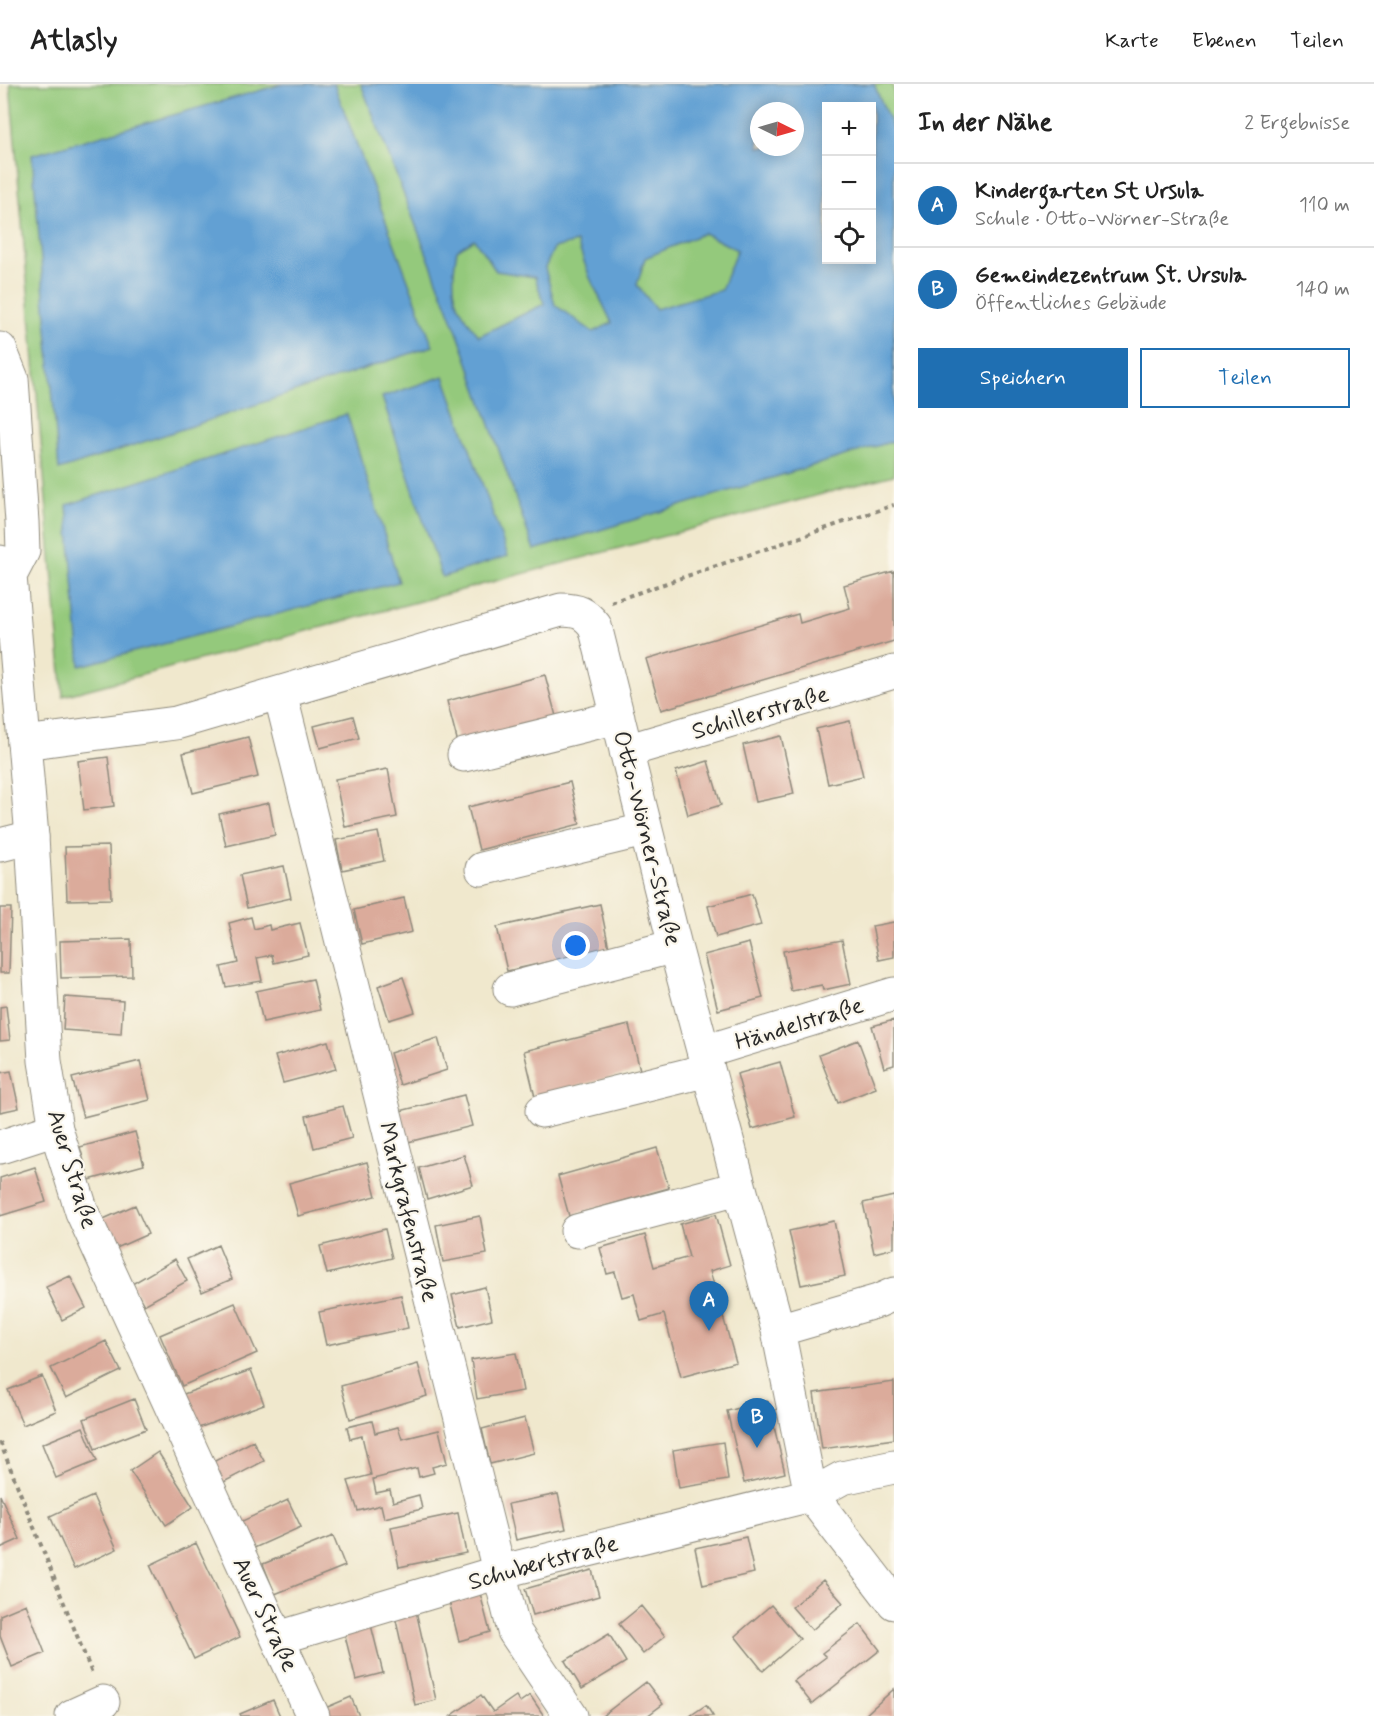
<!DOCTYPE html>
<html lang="de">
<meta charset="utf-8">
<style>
body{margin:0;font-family:Mynerve,sans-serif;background:#f6f6f6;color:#222}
.controls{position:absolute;right:18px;top:18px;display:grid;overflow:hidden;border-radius:0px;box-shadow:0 3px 15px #0003}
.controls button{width:54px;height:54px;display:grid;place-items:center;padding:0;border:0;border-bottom:2px solid #e0e0e0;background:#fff;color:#222;font:30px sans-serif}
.compass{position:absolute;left:750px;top:18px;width:54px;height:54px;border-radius:50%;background:#fff;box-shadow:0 3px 15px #0003;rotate:95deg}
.you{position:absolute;left:576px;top:862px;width:21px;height:21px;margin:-15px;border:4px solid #fff;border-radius:50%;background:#1a73e8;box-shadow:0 0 0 9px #1a73e833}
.badge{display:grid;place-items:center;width:39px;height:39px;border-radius:50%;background:#1f6fb2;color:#fff;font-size:20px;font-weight:700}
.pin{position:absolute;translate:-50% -50px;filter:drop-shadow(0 2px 3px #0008)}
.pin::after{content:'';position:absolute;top:32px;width:21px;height:18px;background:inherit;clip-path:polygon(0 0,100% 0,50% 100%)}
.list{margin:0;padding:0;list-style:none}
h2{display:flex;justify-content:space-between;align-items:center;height:78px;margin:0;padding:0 24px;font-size:26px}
h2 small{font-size:20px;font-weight:400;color:#767676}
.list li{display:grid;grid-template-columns:39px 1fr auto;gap:18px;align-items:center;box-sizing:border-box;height:84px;padding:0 24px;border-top:2px solid #e0e0e0}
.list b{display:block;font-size:22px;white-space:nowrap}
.list p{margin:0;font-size:20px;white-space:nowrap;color:#767676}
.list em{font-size:20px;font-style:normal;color:#767676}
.actions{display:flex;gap:12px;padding:18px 24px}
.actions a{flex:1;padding:14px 0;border:2px solid #1f6fb2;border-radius:0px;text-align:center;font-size:21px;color:#1f6fb2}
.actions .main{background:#1f6fb2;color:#fff}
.icon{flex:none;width:33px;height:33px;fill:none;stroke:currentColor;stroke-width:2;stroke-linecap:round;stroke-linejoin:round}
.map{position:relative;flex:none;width:894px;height:1632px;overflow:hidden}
header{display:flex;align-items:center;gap:36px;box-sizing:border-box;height:84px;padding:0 30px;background:#fff;border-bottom:2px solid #e0e0e0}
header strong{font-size:28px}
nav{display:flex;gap:33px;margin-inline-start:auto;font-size:21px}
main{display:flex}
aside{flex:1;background:#fff}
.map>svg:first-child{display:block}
.green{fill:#94c97b;stroke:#607a53;stroke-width:1.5;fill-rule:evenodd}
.water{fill:#62a0d3;stroke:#46667f;stroke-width:1.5;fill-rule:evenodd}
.building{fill:#dbab9b}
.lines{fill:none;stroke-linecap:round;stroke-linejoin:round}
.minor-casing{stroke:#8e8a7c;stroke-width:35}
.major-casing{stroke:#8e8a7c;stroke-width:35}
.path{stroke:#8e8a7c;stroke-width:4;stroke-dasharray:4.5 4.5;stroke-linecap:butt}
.minor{stroke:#fff;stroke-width:33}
.major{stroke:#fff;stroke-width:33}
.labels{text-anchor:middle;stroke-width:4.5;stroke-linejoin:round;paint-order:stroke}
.street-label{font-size:24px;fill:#2b2b2b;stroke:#fbf7ec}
</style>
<header>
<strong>Atlasly</strong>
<nav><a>Karte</a><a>Ebenen</a><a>Teilen</a></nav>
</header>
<main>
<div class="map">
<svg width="894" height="1632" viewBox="0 0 894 1632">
<rect width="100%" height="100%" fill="#fbf7ec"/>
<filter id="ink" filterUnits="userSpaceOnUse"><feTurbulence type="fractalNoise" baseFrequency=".0167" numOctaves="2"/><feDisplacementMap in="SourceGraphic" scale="12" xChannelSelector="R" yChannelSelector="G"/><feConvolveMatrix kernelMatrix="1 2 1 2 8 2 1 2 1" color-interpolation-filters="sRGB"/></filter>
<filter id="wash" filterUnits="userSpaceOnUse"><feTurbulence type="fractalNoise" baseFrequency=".008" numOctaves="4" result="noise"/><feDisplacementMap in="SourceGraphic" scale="24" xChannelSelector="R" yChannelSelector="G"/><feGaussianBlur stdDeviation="1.35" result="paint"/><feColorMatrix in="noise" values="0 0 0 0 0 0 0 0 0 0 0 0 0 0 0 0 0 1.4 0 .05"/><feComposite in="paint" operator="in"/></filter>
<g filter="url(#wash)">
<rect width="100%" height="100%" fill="#f0e8cd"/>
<path class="green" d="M10,0H891L894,5V391L63,612ZM826,22H872V176H826ZM759,27H795V63H759Z"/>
<path class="water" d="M283,0H334L433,262L59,386L32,71Z
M361,0H874L894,48V357L534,466L459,253ZM872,22V176H826V22ZM759,27H795V63H759ZM704,149L737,166L721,206L656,225L637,201L645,174ZM474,155L496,187L535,193L544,220L479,252C454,219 449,208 457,166ZM577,158L590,194L612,239L593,248L555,221L545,184L554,164Z
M444,292L508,472L442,493L382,313Z
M347,330L399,498L80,582L67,421Z"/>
<g id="blocks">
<path class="building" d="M894,487V557L661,626L646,575L798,530L800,539L850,524L844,501Z
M545,591L557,636L459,663L447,617Z
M353,632L359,654L320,664L314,642Z
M850,637L863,692L828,700L816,645Z
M781,652L794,710L756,718L743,661Z
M248,653L258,693L193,709L183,669Z
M108,673L114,722L84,726L78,677Z
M708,677L721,721L688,731L676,687Z
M388,685L397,733L345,743L335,695Z
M570,698L580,740L479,766L468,723Z
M269,719L275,751L226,762L219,730Z
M378,748L384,777L342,786L336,756Z
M109,762L111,815L67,816L65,763Z
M284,782L291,814L247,824L240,791Z
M752,810L761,841L716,853L708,822Z
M404,814L412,848L362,860L354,826Z
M600,820L609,864L507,887L497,843Z
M0,824H11L9,889H0Z
M251,833L254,845L269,841L270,846L300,839L308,871L274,879L272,871L257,874L262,897L226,903L221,883L238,879L229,839Z
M894,838V873L879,876L872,842Z
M131,855L132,892L61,894L60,857Z
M842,856L851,900L823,906L822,901L791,907L783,867Z
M749,859L763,914L718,926L704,871Z
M403,893L415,928L389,936L378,902Z
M313,895L320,926L263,938L256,907Z
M65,913L123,917L121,950L63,946Z
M6,922L10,956L0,957V923Z
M894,936V981L884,984L872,942Z
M629,941L640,986L535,1013L524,967Z
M438,954L447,986L400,1001L390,969Z
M858,956L876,1004L838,1019L819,971Z
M328,957L336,985L283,999L275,972Z
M140,977L150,1016L83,1033L72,994Z
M780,978L795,1033L752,1045L737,990Z
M11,987L19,1024L0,1028V989Z
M464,1011L472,1042L408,1058L400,1027Z
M343,1022L352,1054L314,1064L306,1032Z
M135,1048L144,1081L89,1096L80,1063Z
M657,1064L669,1104L569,1132L558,1092Z
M464,1071L473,1101L427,1115L419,1084Z
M367,1078L376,1112L298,1132L289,1099Z
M35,1083L46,1118L0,1132V1094Z
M894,1112V1164L874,1169L863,1119Z
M135,1121L148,1150L112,1166L99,1137Z
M716,1130L730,1181L710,1187L736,1278L681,1293L664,1230L641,1237L634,1210L622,1213L615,1188L607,1190L600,1164L645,1151L654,1183L689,1173L680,1140Z
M480,1132L487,1170L443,1178L436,1141Z
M834,1137L845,1192L801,1201L789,1147Z
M385,1145L392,1174L327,1190L320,1162Z
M218,1161L232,1195L202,1208L187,1175Z
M175,1175L187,1197L144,1221L132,1200Z
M70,1192L86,1224L62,1236L46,1203Z
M485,1203L492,1235L460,1243L452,1211Z
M401,1211L408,1244L326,1261L319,1228Z
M235,1219L257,1269L182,1302L160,1251Z
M106,1257L121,1287L66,1314L51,1284Z
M516,1269L523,1307L477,1315L471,1276Z
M418,1280L427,1312L350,1335L341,1302Z
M251,1286L264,1320L193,1346L181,1311Z
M42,1292L56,1327L23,1341L8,1306Z
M894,1298V1355L822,1365L814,1309Z
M134,1315L146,1345L95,1365L84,1335Z
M768,1317L785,1389L744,1399L727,1327Z
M525,1334L534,1369L490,1380L482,1345Z
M372,1337L375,1349L398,1343L402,1355L439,1346L447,1379L432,1383L434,1389L419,1393L417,1384L373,1395L376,1409L390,1406L393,1418L419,1411L422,1425L384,1434L381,1421L358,1427L348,1397L371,1391L362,1352L350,1355L347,1343Z
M83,1343L97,1377L56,1394L42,1360Z
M253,1357L264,1377L220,1400L209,1380Z
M723,1358L728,1396L679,1404L673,1366Z
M158,1368L193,1423L166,1441L130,1387Z
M558,1410L566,1445L516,1456L508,1420Z
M0,1411L20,1455L0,1464Z
M93,1412L117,1465L74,1485L50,1432Z
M288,1416L301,1443L252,1465L240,1438Z
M458,1429L466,1469L399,1483L391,1443Z
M333,1452L345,1482L275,1510L263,1480Z
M746,1453L754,1489L703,1501L695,1464Z
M196,1459L240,1553L194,1575L150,1481Z
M592,1486L599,1512L533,1531L525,1505Z
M823,1496L843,1519L812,1546L792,1523Z
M480,1509L490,1548L459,1557L449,1517Z
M26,1520L45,1569L12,1583L0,1552V1531Z
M771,1521L800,1555L763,1587L735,1552Z
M641,1522L665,1552L643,1570L619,1540Z
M416,1527L436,1616L415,1621L395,1532Z
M370,1537L383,1589L356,1596L343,1544Z
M860,1540L880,1566L812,1620L794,1597L826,1573L822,1569Z
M609,1550L626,1578L582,1605L565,1577Z
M646,1598L663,1620L647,1632H602Z
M894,1605V1632H864Z
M481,1611L493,1628L516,1612L520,1618L530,1611L544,1632H451Z
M351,1613L359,1632H326L323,1625Z
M273,1616L280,1632H241L240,1630Z
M706,1621L713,1632H690Z"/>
</g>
</g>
<g filter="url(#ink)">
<use href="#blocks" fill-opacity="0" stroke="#8e8a7c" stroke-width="1.5"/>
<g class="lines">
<g class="minor-casing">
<path id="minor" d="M280,609L514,1547L571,1632
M24,659L176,639L561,526C578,526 585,529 595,542L675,862L778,1246L811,1411L894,1519
M626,667L894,588
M464,671L618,633
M0,761L32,753
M482,785L644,746
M510,905L675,862
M704,968L894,910
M542,1027L708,986
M0,1063L56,1045
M577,1147L738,1104
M778,1246L878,1217L894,1210
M278,1554L499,1488L811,1411L842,1394L894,1383
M72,1632L103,1618"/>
</g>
<g class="major-casing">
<path id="major" d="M0,265L12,295L22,438L23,467L10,492
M0,478L10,492L32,753L45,977L56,1045L82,1128L313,1632"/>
</g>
<path class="path" d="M611,518L894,421
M0,1358L93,1592"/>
<use href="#minor" class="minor"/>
<use href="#major" class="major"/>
</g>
</g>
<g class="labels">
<g class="street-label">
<text transform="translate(760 628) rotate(-16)" y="8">Schillerstraße</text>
<text transform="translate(648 754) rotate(76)" y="8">Otto-Wörner-Straße</text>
<text transform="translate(799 939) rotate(-17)" y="8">Händelstraße</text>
<text transform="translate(73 1085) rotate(73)" y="8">Auer Straße</text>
<text transform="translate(409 1128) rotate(76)" y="8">Markgrafenstraße</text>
<text transform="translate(543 1478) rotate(-15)" y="8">Schubertstraße</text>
<text transform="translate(266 1530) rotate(65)" y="8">Auer Straße</text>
</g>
</g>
</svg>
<div class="controls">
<button>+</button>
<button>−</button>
<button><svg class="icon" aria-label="locate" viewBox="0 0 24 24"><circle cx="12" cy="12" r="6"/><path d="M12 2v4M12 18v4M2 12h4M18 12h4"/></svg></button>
</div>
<svg class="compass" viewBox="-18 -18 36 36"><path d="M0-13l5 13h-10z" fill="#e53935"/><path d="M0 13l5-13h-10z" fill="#767676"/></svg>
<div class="you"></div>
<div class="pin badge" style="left:709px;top:1247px">A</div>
<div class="pin badge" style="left:757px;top:1364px">B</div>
</div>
<aside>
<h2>In der Nähe<small>2 Ergebnisse</small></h2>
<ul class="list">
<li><span class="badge">A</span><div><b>Kindergarten St Ursula</b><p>Schule · Otto-Wörner-Straße</p></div><em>110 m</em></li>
<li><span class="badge">B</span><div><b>Gemeindezentrum St. Ursula</b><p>Öffentliches Gebäude</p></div><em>140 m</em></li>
</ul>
<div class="actions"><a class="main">Speichern</a><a>Teilen</a></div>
</aside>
</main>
